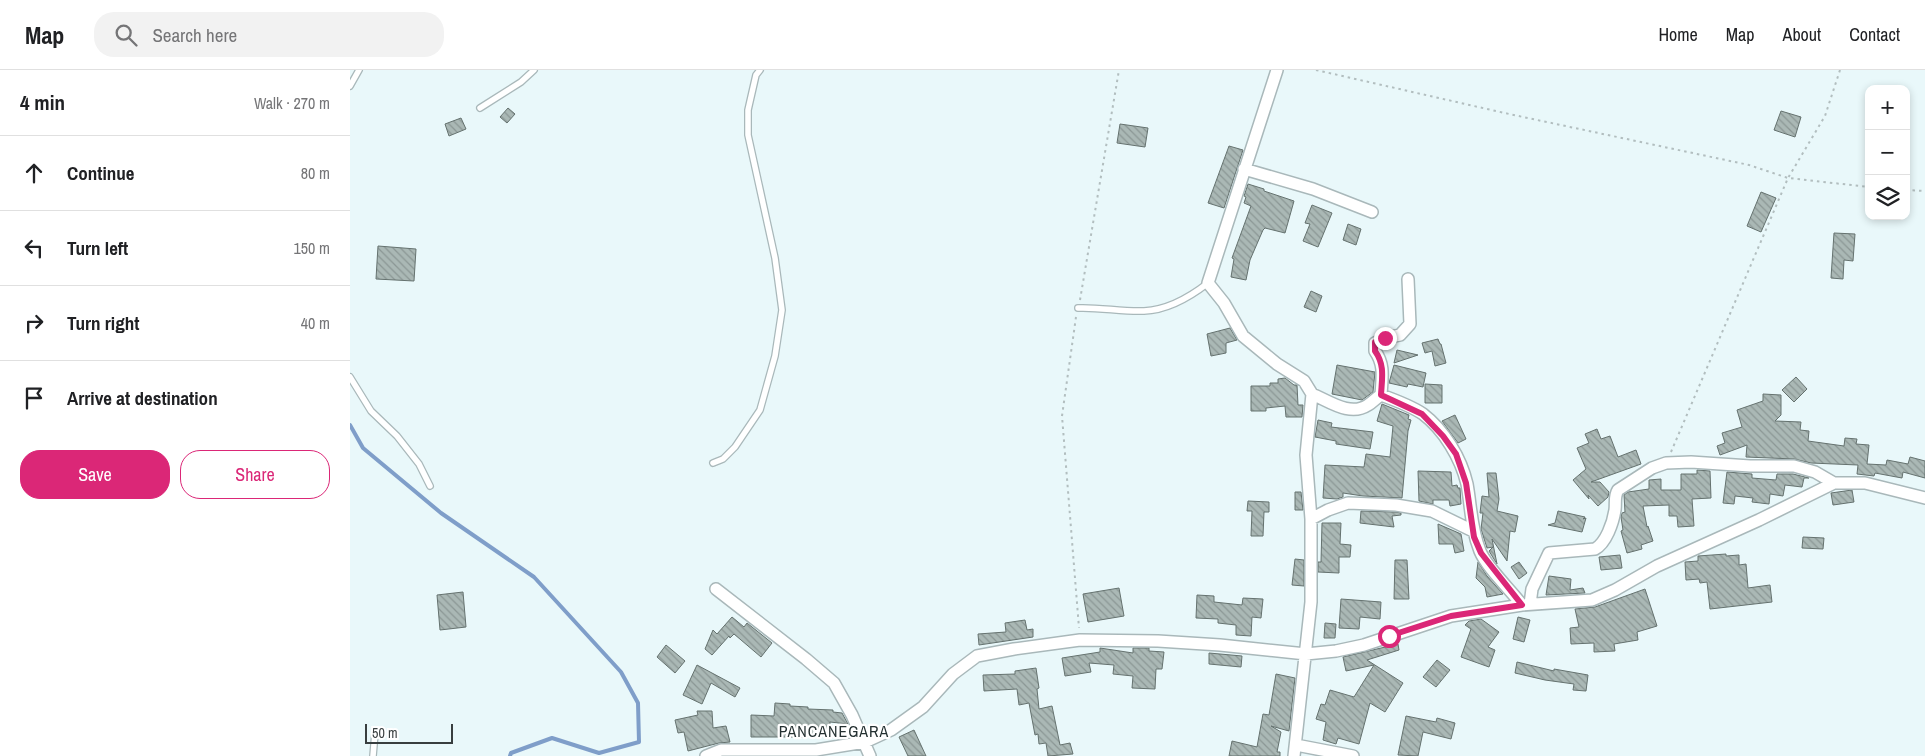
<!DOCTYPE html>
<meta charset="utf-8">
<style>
body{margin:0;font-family:"Archivo Narrow",sans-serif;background:#f2f2f2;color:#202124}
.controls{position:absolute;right:15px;top:15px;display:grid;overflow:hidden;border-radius:10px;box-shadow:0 2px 8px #0003}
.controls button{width:45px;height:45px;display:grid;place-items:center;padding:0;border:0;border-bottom:1px solid #e0e0e0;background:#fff;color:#202124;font:25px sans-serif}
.scale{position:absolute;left:15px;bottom:12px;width:88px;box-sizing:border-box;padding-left:5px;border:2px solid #383e3f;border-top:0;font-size:14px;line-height:18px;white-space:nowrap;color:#383e3f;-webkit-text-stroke:4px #fff;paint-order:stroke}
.stop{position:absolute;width:15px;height:15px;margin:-11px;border:4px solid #db2777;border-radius:50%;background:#fff}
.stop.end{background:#db2777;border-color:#fff;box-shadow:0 1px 5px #0008}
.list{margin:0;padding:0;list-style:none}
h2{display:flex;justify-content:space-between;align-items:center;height:65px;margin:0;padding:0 20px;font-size:21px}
h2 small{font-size:16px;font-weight:400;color:#757577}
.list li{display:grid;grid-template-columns:32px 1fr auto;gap:15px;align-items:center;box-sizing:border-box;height:75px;padding:0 20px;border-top:1px solid #e0e0e0}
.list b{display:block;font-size:19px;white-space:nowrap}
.list em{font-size:16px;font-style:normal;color:#757577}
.actions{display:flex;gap:10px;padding:15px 20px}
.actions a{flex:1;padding:11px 0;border:1px solid #db2777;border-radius:20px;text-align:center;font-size:18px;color:#db2777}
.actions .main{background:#db2777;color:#fff}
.icon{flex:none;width:28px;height:28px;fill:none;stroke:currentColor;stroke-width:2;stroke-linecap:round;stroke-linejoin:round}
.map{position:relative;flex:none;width:1575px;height:686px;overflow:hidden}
header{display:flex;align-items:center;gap:30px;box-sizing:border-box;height:70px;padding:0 25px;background:#fff;border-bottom:1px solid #e0e0e0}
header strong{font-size:24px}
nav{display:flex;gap:28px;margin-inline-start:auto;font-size:18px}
.search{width:350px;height:45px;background:#f2f2f2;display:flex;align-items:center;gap:12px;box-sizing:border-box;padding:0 18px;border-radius:20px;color:#757577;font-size:19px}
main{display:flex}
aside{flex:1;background:#fff}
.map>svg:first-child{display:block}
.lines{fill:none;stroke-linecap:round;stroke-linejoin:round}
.stream{stroke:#7f9ec9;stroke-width:4}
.building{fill:url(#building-back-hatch);stroke:#65726f}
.service-casing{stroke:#a9b8ba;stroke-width:8}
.minor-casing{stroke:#a9b8ba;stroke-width:14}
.path{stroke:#b2bebf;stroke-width:2;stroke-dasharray:2.5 4;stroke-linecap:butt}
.service{stroke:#fff;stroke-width:5.5}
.minor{stroke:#fff;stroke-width:11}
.route{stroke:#db2777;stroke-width:6}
.labels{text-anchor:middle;stroke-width:4.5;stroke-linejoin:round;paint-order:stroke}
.quarter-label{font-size:16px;letter-spacing:1px;fill:#243031;stroke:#fff}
</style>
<header>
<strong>Map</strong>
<div class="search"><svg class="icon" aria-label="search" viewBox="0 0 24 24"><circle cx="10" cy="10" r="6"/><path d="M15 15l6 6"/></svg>Search here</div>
<nav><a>Home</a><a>Map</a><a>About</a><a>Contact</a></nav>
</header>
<main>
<aside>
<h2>4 min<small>Walk · 270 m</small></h2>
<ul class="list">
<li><svg class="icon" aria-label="ahead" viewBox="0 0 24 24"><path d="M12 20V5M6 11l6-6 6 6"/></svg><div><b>Continue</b></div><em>80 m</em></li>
<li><svg class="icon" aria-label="left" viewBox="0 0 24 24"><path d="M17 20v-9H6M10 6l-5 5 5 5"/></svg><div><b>Turn left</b></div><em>150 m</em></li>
<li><svg class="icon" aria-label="right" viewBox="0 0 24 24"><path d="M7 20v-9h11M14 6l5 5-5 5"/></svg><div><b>Turn right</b></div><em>40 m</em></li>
<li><svg class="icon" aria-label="arrive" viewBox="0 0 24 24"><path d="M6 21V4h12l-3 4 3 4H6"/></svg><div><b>Arrive at destination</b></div></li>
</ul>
<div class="actions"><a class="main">Save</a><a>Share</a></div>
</aside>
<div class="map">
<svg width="1575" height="686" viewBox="0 0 1575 686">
<defs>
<pattern id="building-back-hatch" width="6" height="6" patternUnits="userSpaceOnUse" patternTransform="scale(1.25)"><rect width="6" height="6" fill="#aab8b5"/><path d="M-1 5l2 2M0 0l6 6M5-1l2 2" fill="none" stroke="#8b9795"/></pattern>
</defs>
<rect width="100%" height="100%" fill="#e9f8fa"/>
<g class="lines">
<path class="stream" d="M0,355L13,378L91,443L184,507L271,602L288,633L289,672L249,683L202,668L161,683L160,686"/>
</g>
<path class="building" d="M158,38L165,44L157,53L150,47Z
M1431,41L1451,47L1445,67L1424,60Z
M111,48L116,59L99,66L95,54Z
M770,54L798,58L795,77L767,73Z
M879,76L893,80L874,138L858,133Z
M898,114L914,119V121L944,131L935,163L915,158L913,160L900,190L896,210L881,207L884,189L882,188L901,136L894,133L896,127L894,126Z
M1411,122L1426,128L1411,162L1397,156Z
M962,135L982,143L968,177L953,171L960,154L955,153Z
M998,154L1011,159L1006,175L993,170Z
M1484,163L1505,164L1503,191L1494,190L1493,209L1481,208Z
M28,176L66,179L64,211L26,209Z
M961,221L972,226L966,242L954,237Z
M880,258L887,270L876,273V283L861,286L857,264Z
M1088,269L1090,274H1091L1096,293L1085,296L1082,281L1075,283L1072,273Z
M1047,280L1068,285L1044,293Z
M987,295L1025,302L1023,322L1012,330L982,324Z
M1044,295L1076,303L1073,317L1058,314L1057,317L1039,313Z
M1446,307L1457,319L1444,332L1432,320Z
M935,308L944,315H947L948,335H953L952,347H936L935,336L916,338V341H901V316H920V313H928V309Z
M1075,314L1092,315V333H1075Z
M1413,324L1431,325V345L1425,351L1451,352L1450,360L1459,361L1458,371L1494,376L1495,368L1507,369L1506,374L1519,375L1517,394L1536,395L1537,390L1558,394L1560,387L1575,391V408L1553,402L1552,408L1525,403L1524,406L1507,404L1508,395L1461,393L1444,389L1396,387L1397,375L1370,385L1367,376L1375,373L1372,363L1392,357L1387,340L1413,331Z
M1032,334L1059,345L1058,349L1061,350L1058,361L1052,428L1013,426L993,423V427L987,429L973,428L975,395L1014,397L1016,384L1040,387L1043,356L1027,351Z
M1105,345L1116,369L1108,373L1092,351Z
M968,350L982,353L981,357L1023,362L1020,379L986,374V371L965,367Z
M1247,359L1251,369L1260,366L1268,387L1286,380L1291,394L1241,412H1250L1259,422L1258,427L1248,436L1238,425L1239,429L1223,410L1236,399L1227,378L1239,373L1235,364Z
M1347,400L1360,401L1361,428L1342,429L1344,456L1328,457L1327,446H1319V435L1293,436L1297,457L1298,456L1303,471L1291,475L1292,479L1277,483L1271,461L1273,460L1271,447L1272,443L1275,442L1274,425L1278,422L1299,419V410L1311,409V420H1331V404H1347Z
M1068,401L1101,402L1102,416L1107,415L1108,418H1110L1111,434L1100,436L1099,430H1083V434L1069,431Z
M1377,402L1402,404V408L1426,410L1427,404H1443L1459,408H1454L1452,417L1435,415L1433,426L1420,424L1419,434L1402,432L1403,428L1385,426L1384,434L1373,433Z
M1137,403H1146L1149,429L1147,441L1168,446L1165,462L1160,461L1157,491L1142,469L1147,494L1139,481L1143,477L1137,478L1131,459L1133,443H1130L1132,426L1139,427Z
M1502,420L1504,432L1483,435L1481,423Z
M945,422H951L953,440H945Z
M898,431L919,432V442H914L913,466H901L902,441H897Z
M1011,441L1045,442L1051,443V445L1042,446L1044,457L1010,453Z
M1208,441L1235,447L1233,449L1236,448L1232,462L1198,455L1205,453Z
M972,453H991L990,474L1001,475L1000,487H989V503L968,502V492H971Z
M1088,454L1111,464L1114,481L1105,483L1103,474H1089Z
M1453,467L1474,468L1473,479L1452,478Z
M1376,484V486L1389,485V495L1396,494L1398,518L1420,515L1422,532L1360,539L1357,512L1350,513L1349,509L1336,510L1335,492L1348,491V486Z
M1270,485L1272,498L1251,500L1249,487Z
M945,489L954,490V516L942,515Z
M1045,490H1057L1059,529H1044Z
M1128,492L1137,506L1153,524L1137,527L1135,517L1126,508Z
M1169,492L1177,503L1169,509L1161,497Z
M1199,506L1221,509L1220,520L1233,518L1235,523L1196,525Z
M769,518L774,546L738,552L733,524Z
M1295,519L1307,556L1287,562L1288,570L1264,574L1265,581L1244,582V573L1221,574L1220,558L1229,557L1225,539L1245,537Z
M113,522L116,557L90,560L87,525Z
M847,525L864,526V532L892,535L893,528L913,529L911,548L902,547L901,566L886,565V555L868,553V549L846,548Z
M991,529L1031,532L1030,549L1010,547L1009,559L989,558Z
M382,547L394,557L397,553L422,573L411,587L384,564L380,568L379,566L362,585L355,579L363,560L367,564Z
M1168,547L1180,550L1174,572L1163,569Z
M1131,549L1149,562L1138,577L1145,580L1139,597L1111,587L1121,559L1115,555L1119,551Z
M675,550L677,560L683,559V567L629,575L628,564L656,562L655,553Z
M975,553L986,554L985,568H974Z
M1048,574L1049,580L1017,590L1053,613L1035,642L1020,633L1009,674L988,668L986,674L973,670L976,652L966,649L971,634L975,635L980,620L1004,627L1024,595L996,601L993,587Z
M316,575L335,591L325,603L307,587Z
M750,578L783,583V578H799V581L814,582L812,599H806L805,619L782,618L783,606L763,604L764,595L739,593L741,602L715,606L712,588L750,582Z
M859,583L892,586L891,597L859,594Z
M1087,590L1100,600L1086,617L1073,607Z
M1167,592L1204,601V599L1238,605L1236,621L1223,620L1224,614L1195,610L1165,603Z
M347,595L390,618L385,627L361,613L352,634L333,625Z
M686,598L689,618L687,619L689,639L702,636L710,675L720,673L723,684L698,686L696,673L689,674L688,664L685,665L679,633L669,635L667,619L634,621L633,605L665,604V601Z
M926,604L945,608L939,661L921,656L931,662L927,682H930V686H879L882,671L907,677L913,644L919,645Z
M425,633L440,634V636L458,637V639L483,640V642L492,643L498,654L480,652V665L457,664V667H401V645L424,646Z
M347,641H362L363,658L376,656L380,672L369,673L338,681L334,662L328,663L325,650L348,645Z
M1056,646L1086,652L1087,648L1105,653L1101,669L1073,662L1068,686L1048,685Z
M564,660L576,686H558L549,667Z"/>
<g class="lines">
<g class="service-casing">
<path id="service" d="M0,16L9,0
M130,38L171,12L184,0
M728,238C750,237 772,242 794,241C818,240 840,227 858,213
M0,307L21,341L47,366L69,394L80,416
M363,393L373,389L385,377L410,340L425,286L432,240L425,188L398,65V40L406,5L410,0
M23,686L25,663"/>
</g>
<g class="minor-casing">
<path id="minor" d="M927,0L858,213L874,233L893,266L927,294L954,311L962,324L956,385L961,449V532L944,686
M894,99L963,119L1022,142
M962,324C979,331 1000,347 1018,335C1023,332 1026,328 1031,325C1045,330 1061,336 1073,344C1094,360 1111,388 1117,414C1121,436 1121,459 1130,481C1137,498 1160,519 1172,535
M1031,325C1032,308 1035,295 1025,281V273L1035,268L1050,265L1060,254L1058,209
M961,449L978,440L998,433L1046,435L1082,441L1123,461
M366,519L456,589L484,613L502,645L520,686
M1180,534L1182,519L1199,483L1245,479C1256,473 1263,453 1265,440C1266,433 1264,426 1268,420L1302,398L1316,393L1341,392L1400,396H1444L1465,402L1484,413
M946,675L1003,686
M356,686L371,680H466L515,672L541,660L573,637L603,604L627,586L664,579L730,570L808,571L870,575L956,584L986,581L1014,575L1101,546L1172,535L1242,530L1265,520L1307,496L1409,450L1484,413H1515L1575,428"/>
</g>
<path class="path" d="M966,0L1159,44L1399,95L1438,108L1519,117
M1556,120L1575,121
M730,230L769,0
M726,247L712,346L729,558
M1321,382L1438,108L1475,46L1490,0"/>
<use href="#service" class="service"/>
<use href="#minor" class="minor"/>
</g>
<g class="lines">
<path class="route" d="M1035,268L1025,272V281C1035,295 1032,308 1031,325L1072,344L1093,366L1106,384L1116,413L1124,467L1131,483L1172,535L1101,546L1039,566"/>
</g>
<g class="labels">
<g class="quarter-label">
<text x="484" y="667">PANCANEGARA</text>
</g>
</g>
</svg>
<div class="controls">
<button>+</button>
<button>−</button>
<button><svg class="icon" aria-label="layers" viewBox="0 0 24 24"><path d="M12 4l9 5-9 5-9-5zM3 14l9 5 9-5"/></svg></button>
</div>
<div class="scale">50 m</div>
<div class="stop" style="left:1039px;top:566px"></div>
<div class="stop end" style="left:1035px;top:268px"></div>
</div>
</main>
